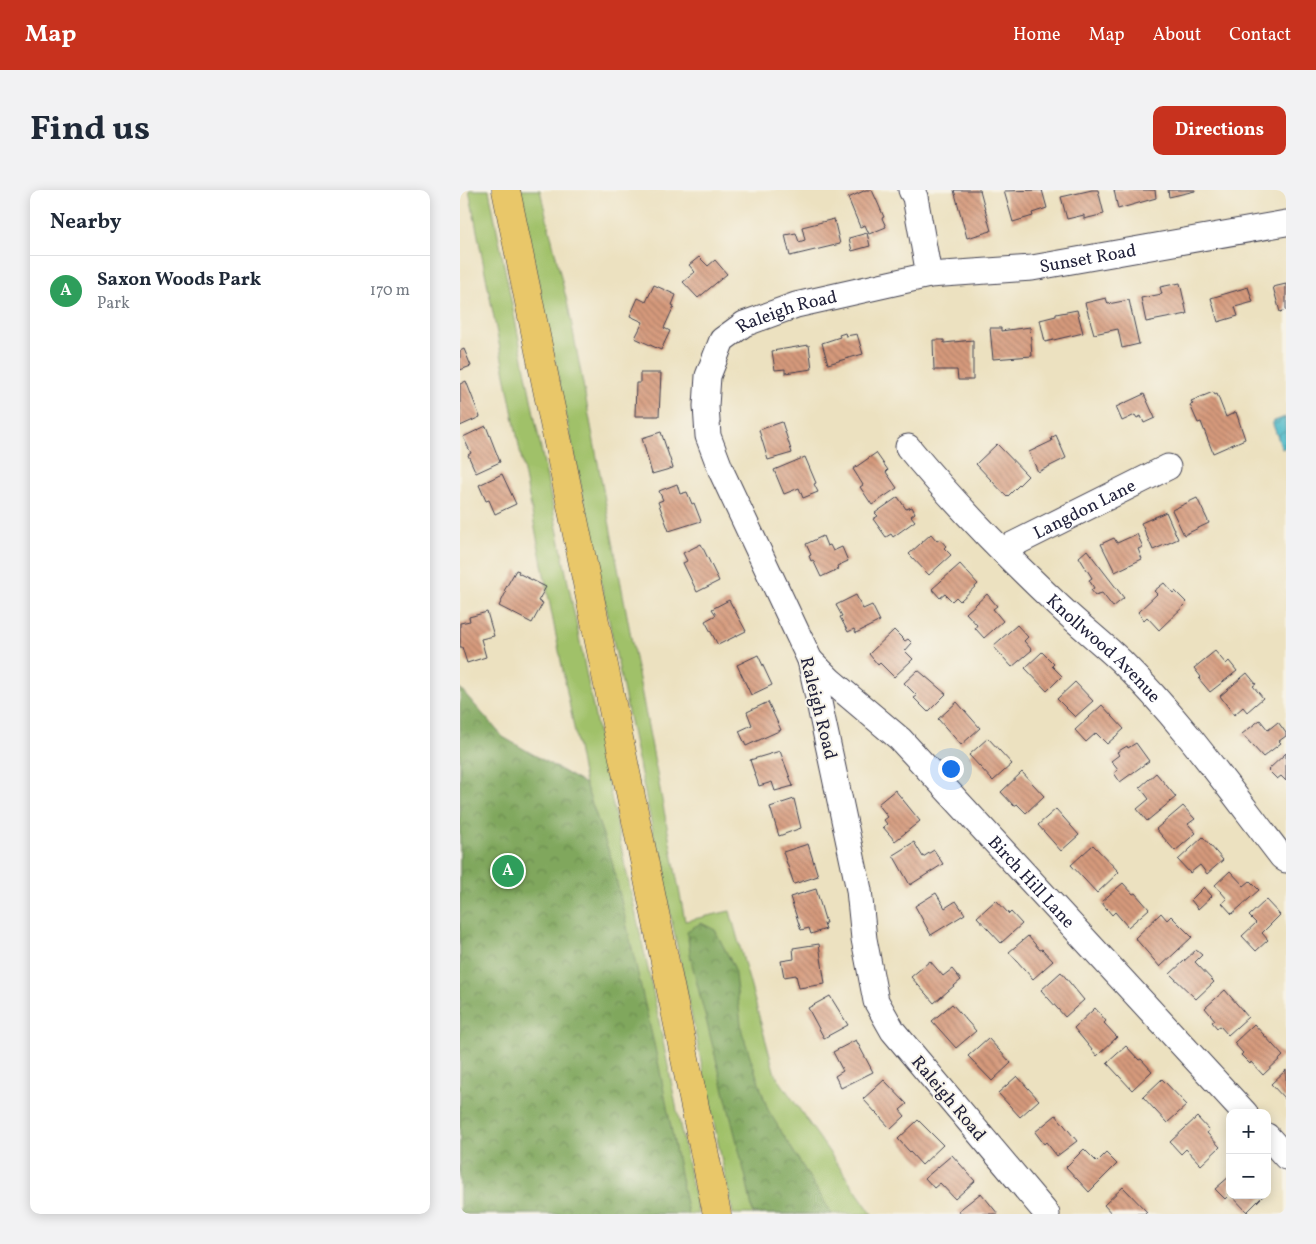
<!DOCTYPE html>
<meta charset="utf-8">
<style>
body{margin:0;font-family:Vollkorn,serif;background:#f2f2f3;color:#1f2937}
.controls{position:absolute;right:15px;bottom:15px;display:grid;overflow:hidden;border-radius:10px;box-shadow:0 2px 12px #0003}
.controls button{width:45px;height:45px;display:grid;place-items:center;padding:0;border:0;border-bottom:1px solid #e0e1e3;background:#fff;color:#1f2937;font:25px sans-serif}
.you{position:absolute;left:490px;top:578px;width:18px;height:18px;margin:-12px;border:4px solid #fff;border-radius:50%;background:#1a73e8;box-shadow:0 0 0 8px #1a73e833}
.badge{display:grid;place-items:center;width:32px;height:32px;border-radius:50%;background:#c8321e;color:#fff;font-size:16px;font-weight:700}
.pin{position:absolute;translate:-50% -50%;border:2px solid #fff;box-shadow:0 1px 5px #0006}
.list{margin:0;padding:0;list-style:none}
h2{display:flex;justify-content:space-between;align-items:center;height:65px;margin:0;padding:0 20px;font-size:21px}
h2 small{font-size:16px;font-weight:400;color:#747a83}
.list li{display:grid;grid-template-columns:32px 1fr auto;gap:15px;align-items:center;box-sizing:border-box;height:70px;padding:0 20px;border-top:1px solid #e0e1e3}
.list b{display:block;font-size:19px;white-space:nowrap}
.list p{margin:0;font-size:16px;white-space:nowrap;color:#747a83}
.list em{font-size:16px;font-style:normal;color:#747a83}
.map{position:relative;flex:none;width:826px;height:1024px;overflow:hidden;border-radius:10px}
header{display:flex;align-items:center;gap:30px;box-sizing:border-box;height:70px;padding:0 25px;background:#c8321e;color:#fff}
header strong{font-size:24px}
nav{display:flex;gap:28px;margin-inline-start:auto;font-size:18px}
.intro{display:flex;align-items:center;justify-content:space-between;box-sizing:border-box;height:120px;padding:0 30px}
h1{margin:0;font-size:35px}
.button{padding:12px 22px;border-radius:10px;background:#c8321e;color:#fff;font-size:18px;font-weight:700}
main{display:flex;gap:30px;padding:0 30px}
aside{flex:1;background:#fff;border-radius:10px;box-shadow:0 2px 12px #0003}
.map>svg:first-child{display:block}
.green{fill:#a0c169;stroke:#617252}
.forest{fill:url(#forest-crowns);stroke:#51644c}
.water{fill:url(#water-waves);stroke:#386e82}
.building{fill:url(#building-back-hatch)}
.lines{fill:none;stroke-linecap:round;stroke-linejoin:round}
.minor-casing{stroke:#403f4f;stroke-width:27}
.highway-casing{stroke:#403f4f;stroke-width:29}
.minor{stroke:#fff;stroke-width:25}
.highway{stroke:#e9c769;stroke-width:28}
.labels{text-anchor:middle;stroke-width:4;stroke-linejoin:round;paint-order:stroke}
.street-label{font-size:18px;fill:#22223b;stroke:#f7f3e8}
</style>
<header>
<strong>Map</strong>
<nav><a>Home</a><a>Map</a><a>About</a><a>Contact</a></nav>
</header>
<div class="intro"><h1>Find us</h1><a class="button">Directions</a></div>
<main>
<aside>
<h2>Nearby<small></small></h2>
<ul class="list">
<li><span class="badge" style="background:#2e9e5b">A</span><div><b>Saxon Woods Park</b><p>Park</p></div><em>170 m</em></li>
</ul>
</aside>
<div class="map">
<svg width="826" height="1024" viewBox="0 0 826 1024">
<defs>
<pattern id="forest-crowns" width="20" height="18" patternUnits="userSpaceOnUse" patternTransform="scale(1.25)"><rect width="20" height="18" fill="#80a75d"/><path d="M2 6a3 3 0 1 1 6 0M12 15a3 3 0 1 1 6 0" fill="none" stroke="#68884e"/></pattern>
<pattern id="water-waves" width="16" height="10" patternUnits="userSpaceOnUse" patternTransform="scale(1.25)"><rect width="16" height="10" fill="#4dbac9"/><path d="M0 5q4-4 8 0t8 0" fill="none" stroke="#4097a4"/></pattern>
<pattern id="building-back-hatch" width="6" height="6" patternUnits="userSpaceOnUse" patternTransform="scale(1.25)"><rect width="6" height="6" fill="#d69a7c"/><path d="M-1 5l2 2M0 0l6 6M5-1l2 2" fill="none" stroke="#ad7d67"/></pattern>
</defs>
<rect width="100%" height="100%" fill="#f7f3e8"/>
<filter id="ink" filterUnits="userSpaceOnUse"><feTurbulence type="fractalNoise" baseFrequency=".02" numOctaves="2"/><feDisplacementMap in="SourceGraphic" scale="10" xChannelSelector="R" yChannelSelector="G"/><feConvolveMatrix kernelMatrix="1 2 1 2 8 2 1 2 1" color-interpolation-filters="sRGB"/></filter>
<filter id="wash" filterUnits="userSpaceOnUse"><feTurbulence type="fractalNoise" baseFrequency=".0096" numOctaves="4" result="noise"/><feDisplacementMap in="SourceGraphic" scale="20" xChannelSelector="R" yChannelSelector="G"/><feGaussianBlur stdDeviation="1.12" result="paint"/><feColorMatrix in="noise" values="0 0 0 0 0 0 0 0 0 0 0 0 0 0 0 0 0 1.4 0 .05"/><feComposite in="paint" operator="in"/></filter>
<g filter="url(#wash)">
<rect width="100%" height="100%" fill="#ece1c0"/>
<path class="green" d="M9,0H29L164,671L192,797L238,1024H0V565L152,671L125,594Z
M59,0H80L109,120L225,731L270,721L315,884L412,1024H273Z"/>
<path class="forest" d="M0,498L43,547L125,594L152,671L199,876L228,1024H0Z
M241,733L255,740L274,777L282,842L308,920L372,1024H293L286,988L231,770L227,741Z"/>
<path class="water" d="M825,227L826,257L822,259L812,232Z"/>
<g id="blocks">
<path class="building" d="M406,0H412L424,27L422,28L426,37L409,44L405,35L400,37L388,8Z
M494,0H520L531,41L507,48Z
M582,0L587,18L572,23L573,26L553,32L544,1Z
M632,0H638L644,24L624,29V25L607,29L601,7Z
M654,0H695L696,8L658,19Z
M708,0H735V1L709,7Z
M374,29L380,54L330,66L325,45L336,43L339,52L345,50L342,37Z
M407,43L410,56L392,61L389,48Z
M239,67L248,76L255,70L267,84L238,108L223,92L235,82L229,75Z
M720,93L727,124L686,132L681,108L702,104L700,97Z
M826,94V120L820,122L813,97Z
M194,95L216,105L212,115L214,116L204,138L210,141L201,160L175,148L183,132L170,126L178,108L186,112Z
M788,97L793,112L775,117L778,126L758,132L751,108Z
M646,108L648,114L669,110L679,154L662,158L658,139L634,144L625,113Z
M617,120L623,143L585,152L580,130L596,126V124Z
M570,137L572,166L533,169L530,138H541V141Z
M385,143L386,146L397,144L403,164L368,174L362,153L380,147L379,145Z
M473,150H484V153L513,150V190H498L497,180H474Z
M349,155L352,179L325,183V179L315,180L312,161Z
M4,159L11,176L0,180V161Z
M180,183H201L199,226H175L176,193H180Z
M6,191L20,227L0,236V194Z
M753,202L755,205L757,204L766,227L776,222L785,249L753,263L741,232L738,233L730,215L733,214L731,211Z
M684,204L695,228L684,233L681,226L677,228L675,225L662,231L656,217Z
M322,232L332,263L308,270L299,240Z
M26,236L40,272L16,283L8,265L11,263L3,247Z
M201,242L213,278L192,284L182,248Z
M596,245L606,268L578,282L569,262L592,251L591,248Z
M537,254L568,286L547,307L516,274Z
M416,263L428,280L426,282L437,298L412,315L400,297L403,295L393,279Z
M345,267L356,293L354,294L358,302L343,308L339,298L324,304L314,280Z
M42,284L56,314L35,324L29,310L26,311L19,295Z
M217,294L220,304L227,302L232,314L234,313L241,331L209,341L198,312L203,310L199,301Z
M438,307L446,319L452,317L455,323L451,326L455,331L433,347L431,344L426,347L413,329L418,326L415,323Z
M737,308L749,333L724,345L712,320Z
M706,322L718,349L693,360L681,333Z
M471,344L477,351L480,349L486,356L484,358L491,365L469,385L449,364Z
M677,344L683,357L678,359L682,369L655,382L641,354L654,348L657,353Z
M363,346L367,356L370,355L373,361L382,357L388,371L377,376L378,379L361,387L353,370L351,371L349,366L351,365L346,354Z
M241,354L259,391L237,402L223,373L227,371L223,363Z
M627,360L664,408L653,417L642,403L635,405L631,400L634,398L629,390L632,388L619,367Z
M500,374L518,394L500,411L496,407L492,411L485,404L480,408L472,399Z
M56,380L59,381L58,383L86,397L78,411L83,413L72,433L39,416L46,402L44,401Z
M704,393L713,403L715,401L727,413L699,440L687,427L684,430L678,422L697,404L694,401Z
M527,404L537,416L533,419L543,431L524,448L515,438L517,435L506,423Z
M396,405L403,419L412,415L420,431L396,443L394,439L388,442L380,427L382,426L376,415Z
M269,410L286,441L258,455L245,431L256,425L252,419Z
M27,422L34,446L21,449L26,467L7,473L2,457H0V433L10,431L9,427Z
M557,435L568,447L564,451L572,460L552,477L533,456Z
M434,440L445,451L448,449L452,453L445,461L453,469L434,487L420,473L418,475L409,464Z
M755,461L766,474L769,471L777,481L750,502L739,489L741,487L734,478Z
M582,462L594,474L592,476L602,486L587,501L565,478Z
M298,465L312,495L291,505L277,475Z
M458,480L486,504L468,522L454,508L457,506L444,493Z
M787,483L796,494L793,496L803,508L787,522L783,517L774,525L760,506Z
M615,492L633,511L615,527L597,509Z
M308,512L321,540L286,556L279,541L292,535L287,522Z
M497,512L520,538L501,555L478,529Z
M642,515L664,539L647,554L636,543L626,552L615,540Z
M800,530L808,540L818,532L826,543V546L819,551L821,553L803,567L782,544Z
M528,548L552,574L533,591L509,565Z
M676,553L689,571L660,592L654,583L658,580L651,571L659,565L657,562L667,556L668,558Z
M320,561L333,596L315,601L312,592L299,596L290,570Z
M826,563V591L821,586L817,589L808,580Z
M562,582L584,606L566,623L557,614L554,616L541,602Z
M696,583L716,607L687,631L677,619L689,609L680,597Z
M435,600L460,631L435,651L423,637L427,634L424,630L428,627L418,614Z
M334,609L341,638L319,646L310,617Z
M723,616L735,629L728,634L736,643L715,661L696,639Z
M596,619L619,645L601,661L578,635Z
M743,647L763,670L747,684L740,675L730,683L718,670Z
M454,652L463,667L474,660L483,674L450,695L433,665Z
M348,654L358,686L334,694L323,662Z
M633,655L659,682L637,703L611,675Z
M770,681L784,696L790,691L799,700L772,724L762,713L767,709L755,695Z
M663,693L673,704L675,703L689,719L668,737L655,722L652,725L641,712Z
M744,697L752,706L738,719L731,710Z
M356,699L366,733H364L366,739L351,744L349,738L341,740L330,707Z
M476,703L485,718L496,711L505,724L471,745L455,716Z
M536,710L549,724L551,722L562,734L541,753L517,727Z
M806,710L820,725L802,743L808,750L796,761L782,746L796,733L789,726Z
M701,723L707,730L711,726L732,747L700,777L675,748Z
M568,746L580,760L582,759L593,771L573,789L549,762Z
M359,754L365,794L339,798L336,785L324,787L321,771L334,769L333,758Z
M736,760L742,765L735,772L754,792L736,809L710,784Z
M470,771L483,786L492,779L501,790L474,813L451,787Z
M601,782L624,810L605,827L581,800Z
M765,800L788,827L768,845L760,836L757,838L752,832L755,830L745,818Z
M370,806L388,835L364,848L348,818Z
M492,814L516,841L496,858L472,831Z
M635,818L646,831L644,833L657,847L637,866L614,838Z
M794,834L823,866L803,885L791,872L790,874L781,865L783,863L774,853Z
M528,848L551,873L532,891L508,866Z
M396,850L413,882L381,898L375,886L383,881L373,862Z
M666,856L679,870L681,869L692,881L672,900L647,873Z
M826,880V910L811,894Z
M557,886L579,910L560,927L538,903Z
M702,889L727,915L707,933L683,907Z
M424,890L447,914L440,920L445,926L431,939L403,909Z
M596,925L617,951L597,966L586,952L584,954L575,942Z
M737,927L749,940L747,943L760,957L741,975L726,959L721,964L710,952Z
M458,930L483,955L462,975L438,949Z
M624,959L637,972L646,963L657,974L629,1002L606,977Z
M492,965L515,991L495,1009L480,993L474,998L465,988Z
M770,986V1004L765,1009L755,999Z
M663,997L687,1022L685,1024H652L644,1015Z
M521,1003L538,1024H500L498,1021Z
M771,1005H804L787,1022Z"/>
</g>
</g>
<g filter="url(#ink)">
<use href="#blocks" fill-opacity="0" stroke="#403f4f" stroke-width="1"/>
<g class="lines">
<g class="minor-casing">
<g id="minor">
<path d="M451,0L455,7L469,85"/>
<path id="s1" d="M448,257C494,313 546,366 599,416C619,435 641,452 661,471C721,530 770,600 822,667L826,670"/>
<path id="s2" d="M542,360L708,277"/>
<path id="s3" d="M350,470L370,490L440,549L785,923"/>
<path d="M807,946L826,967"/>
<path id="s4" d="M587,1024L433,841L416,811L404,749L399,700L350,470L262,283L248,246L246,216L248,186L262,150L284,134L336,115L469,85L572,78L826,33"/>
</g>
</g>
<g class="highway-casing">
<path id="highway" d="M46,0L257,1024"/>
</g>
<use href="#minor" class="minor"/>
<use href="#highway" class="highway"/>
</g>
</g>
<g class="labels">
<g class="street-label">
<text dy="6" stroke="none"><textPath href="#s4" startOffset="1345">Sunset Road</textPath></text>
<text dy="6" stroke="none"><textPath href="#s4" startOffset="1038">Raleigh Road</textPath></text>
<text dy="6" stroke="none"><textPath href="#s2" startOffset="92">Langdon Lane</textPath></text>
<text dy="6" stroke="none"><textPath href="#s1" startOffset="281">Knollwood Avenue</textPath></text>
<text transform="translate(359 518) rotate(76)" y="6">Raleigh Road</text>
<text dy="6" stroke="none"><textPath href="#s3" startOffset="314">Birch Hill Lane</textPath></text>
<text transform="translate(489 908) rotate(50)" y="6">Raleigh Road</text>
</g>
</g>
</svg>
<div class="controls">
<button>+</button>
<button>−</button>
</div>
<div class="you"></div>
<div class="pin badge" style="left:48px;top:681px;background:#2e9e5b">A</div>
</div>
</main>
